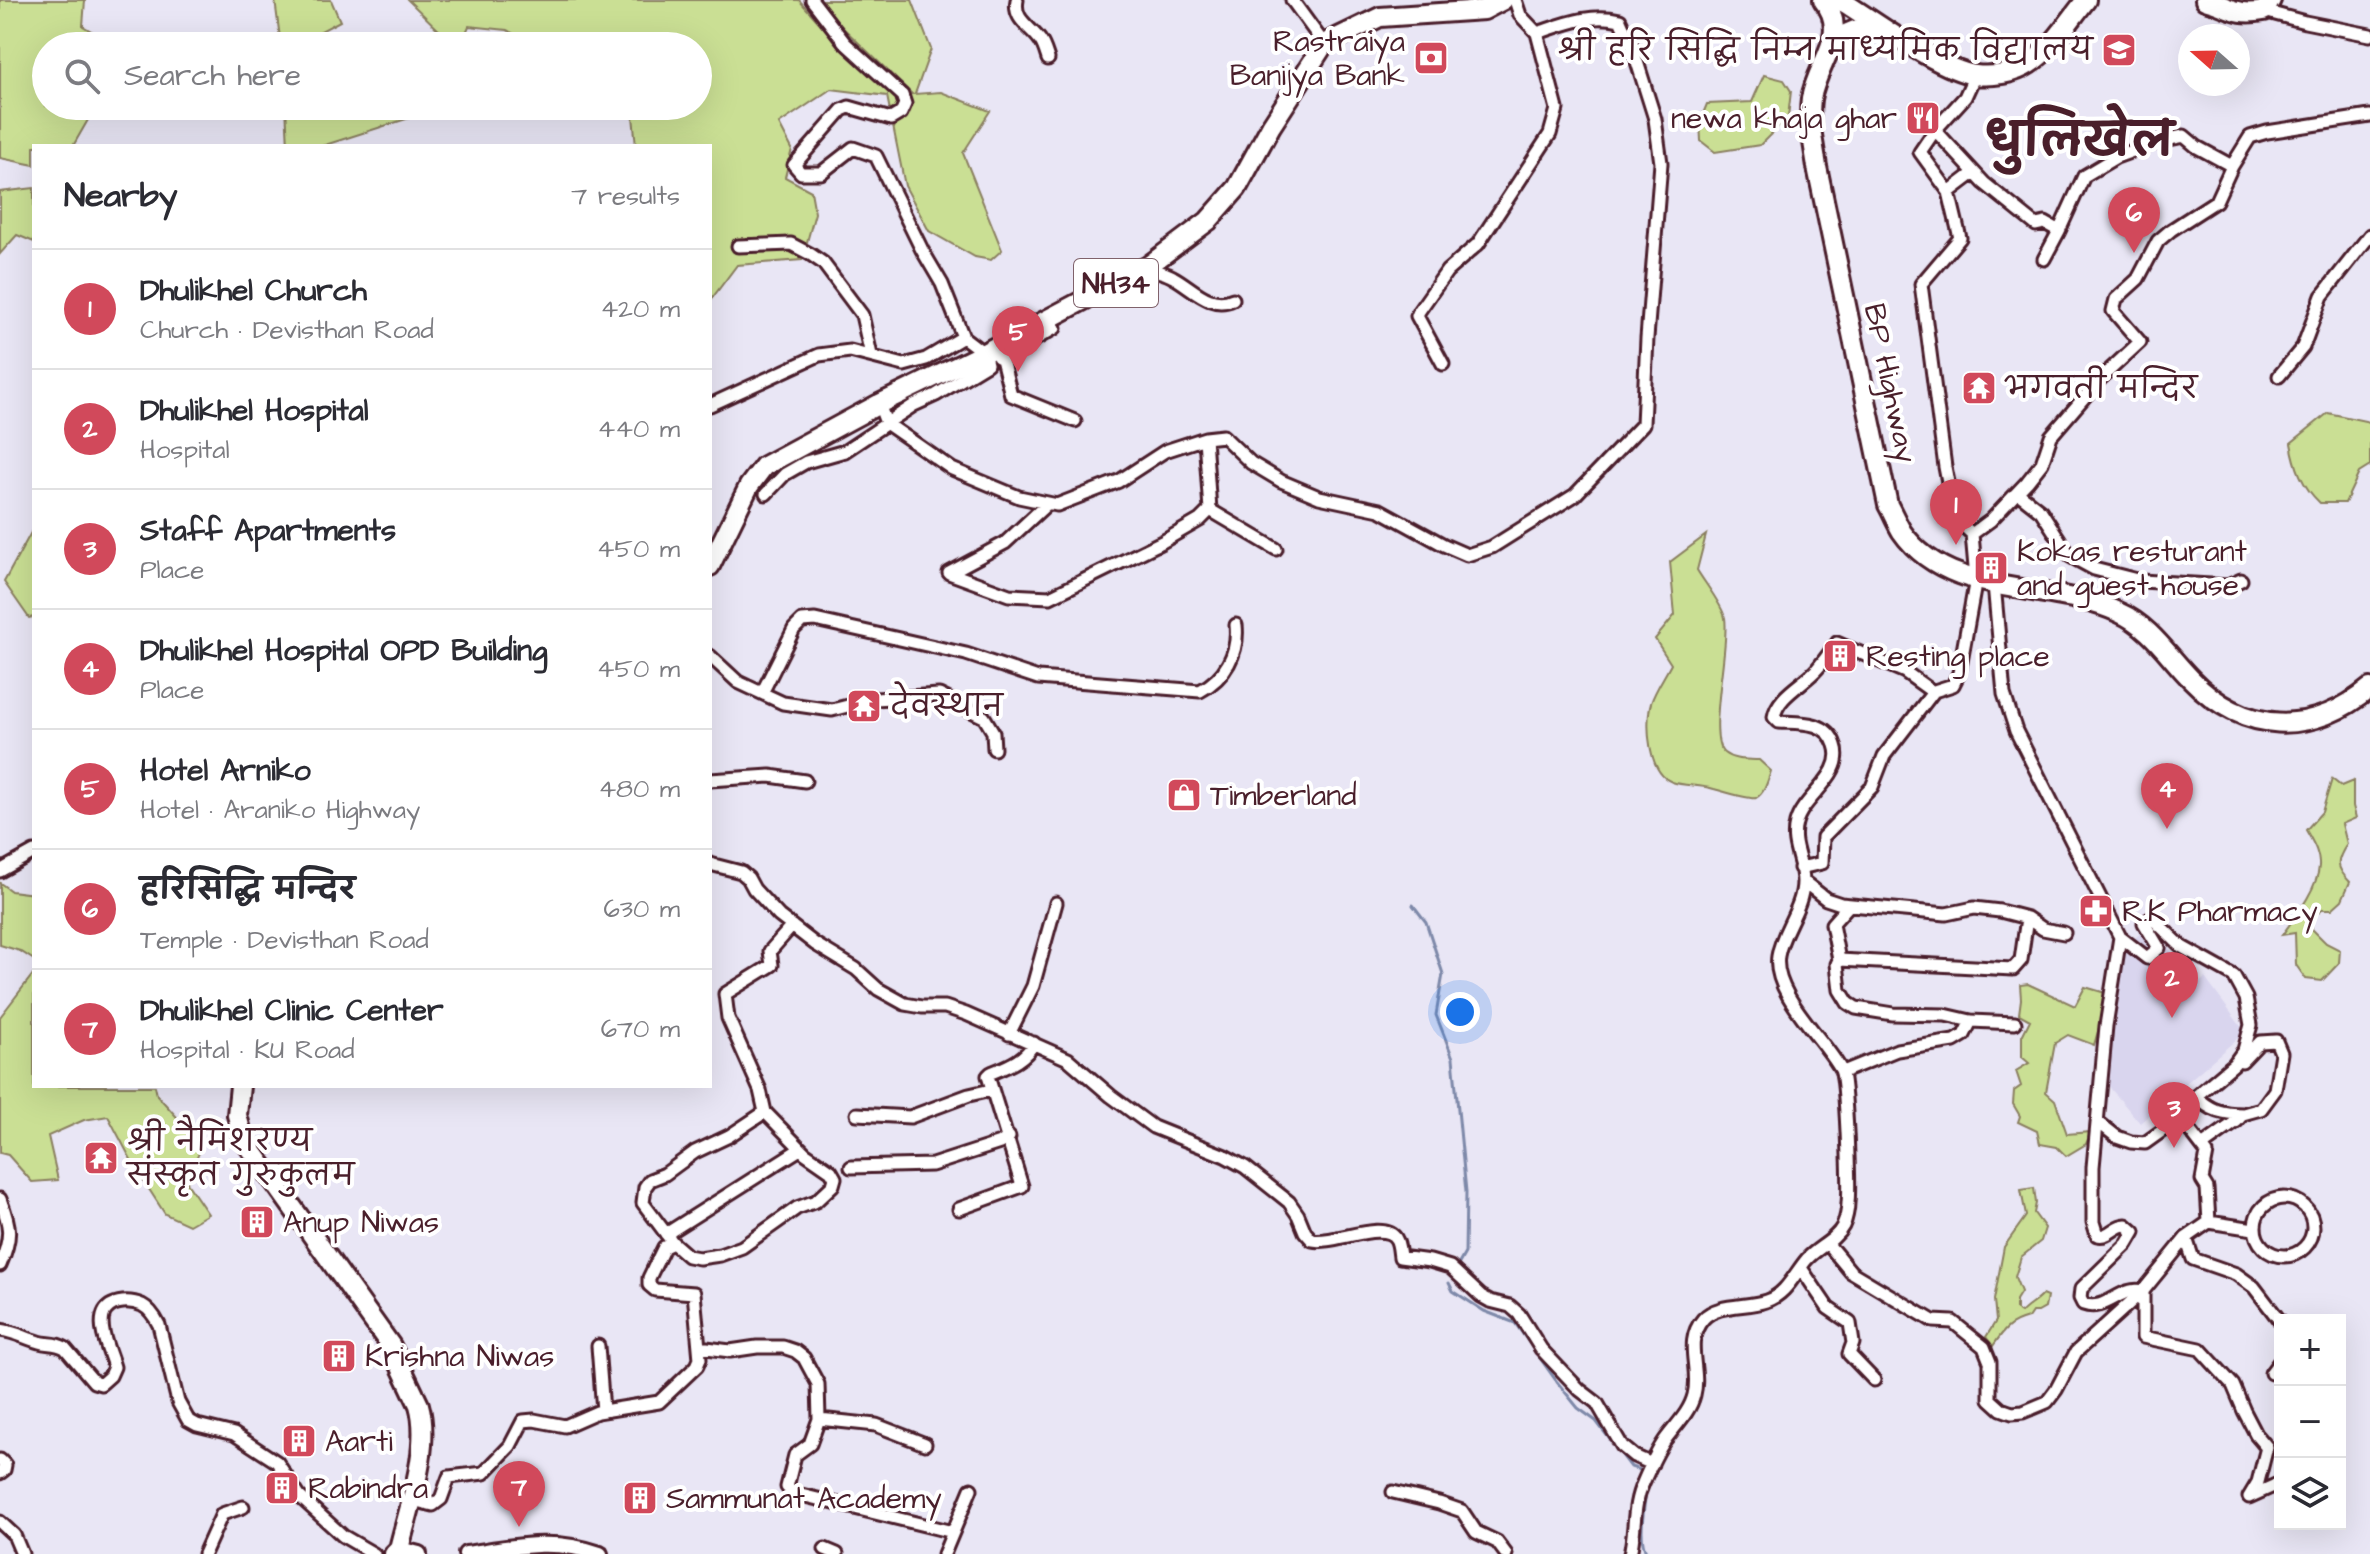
<!DOCTYPE html>
<meta charset="utf-8">
<style>
body{margin:0;font-family:"Architects Daughter","Playpen Sans Deva",sans-serif;background:#f7f7f7;color:#2b2b33}
.controls{position:absolute;right:24px;bottom:24px;display:grid;overflow:hidden;border-radius:0px;box-shadow:0 8px 32px #0002}
.controls button{width:72px;height:72px;display:grid;place-items:center;padding:0;border:0;border-bottom:2px solid #e1e1e2;background:#fff;color:#2b2b33;font:40px sans-serif}
.compass{position:absolute;left:2178px;top:24px;width:72px;height:72px;border-radius:50%;background:#fff;box-shadow:0 8px 32px #0002;rotate:290deg}
.you{position:absolute;left:1460px;top:1012px;width:28px;height:28px;margin:-20px;border:6px solid #fff;border-radius:50%;background:#1a73e8;box-shadow:0 0 0 12px #1a73e833}
.badge{display:grid;place-items:center;width:52px;height:52px;border-radius:50%;background:#d1495b;color:#fff;font-size:26px;font-weight:700}
.pin{position:absolute;translate:-50% -66px;filter:drop-shadow(0 2px 4px #0008)}
.pin::after{content:'';position:absolute;top:42px;width:28px;height:24px;background:inherit;clip-path:polygon(0 0,100% 0,50% 100%)}
.list{margin:0;padding:0;list-style:none}
h2{display:flex;justify-content:space-between;align-items:center;height:104px;margin:0;padding:0 32px;font-size:34px}
h2 small{font-size:26px;font-weight:400;color:#7c7c81}
.list li{display:grid;grid-template-columns:52px 1fr auto;gap:24px;align-items:center;box-sizing:border-box;height:120px;padding:0 32px;border-top:2px solid #e1e1e2}
.list b{display:block;font-size:30px;white-space:nowrap}
.list p{margin:0;font-size:26px;white-space:nowrap;color:#7c7c81}
.list em{font-size:26px;font-style:normal;color:#7c7c81}
.icon{flex:none;width:44px;height:44px;fill:none;stroke:currentColor;stroke-width:2;stroke-linecap:round;stroke-linejoin:round}
.map{position:relative;flex:none;width:2370px;height:1554px;overflow:hidden}
.search{position:absolute;background:#fff;box-shadow:0 8px 32px #0002;left:32px;top:32px;width:680px;height:88px;display:flex;align-items:center;gap:20px;box-sizing:border-box;padding:0 28px;border-radius:44px;color:#7c7c81;font-size:30px}
.panel{position:absolute;background:#fff;box-shadow:0 8px 32px #0002;left:32px;top:144px;width:680px;height:944px;border-radius:0px}
.map>svg:first-child{display:block}
.built{fill:#d9d5ee}
.green{fill:#cadf94;stroke:#8a7f60;stroke-width:2}
.lines{fill:none;stroke-linecap:round;stroke-linejoin:round}
.stream{stroke:#7e89a9;stroke-width:3}
.minor-casing{stroke:#4a1f2b;stroke-width:17}
.tertiary-casing{stroke:#4a1f2b;stroke-width:20}
.trunk-casing{stroke:#4a1f2b;stroke-width:24}
.minor{stroke:#fff;stroke-width:11}
.tertiary{stroke:#fff;stroke-width:14}
.trunk{stroke:#fff;stroke-width:18}
.labels{text-anchor:middle;stroke-width:8;stroke-linejoin:round;paint-order:stroke}
.shield{fill:#fff;stroke:#80626b;stroke-width:2}
.shield-label{font-size:28px;font-weight:bold;fill:#4a1f2b}
.poi-label{font-size:30px;fill:#4a1f2b;stroke:#fff;text-anchor:start}
.street-label{font-size:30px;fill:#4a1f2b;stroke:#fff}
.town-label{font-size:46px;font-weight:bold;fill:#4a1f2b;stroke:#fff}
</style>
<div class="map">
<svg width="2370" height="1554" viewBox="0 0 2370 1554">
<rect width="100%" height="100%" fill="#e9e6f5"/>
<filter id="ink" filterUnits="userSpaceOnUse"><feTurbulence type="fractalNoise" baseFrequency=".0125" numOctaves="2"/><feDisplacementMap in="SourceGraphic" scale="16" xChannelSelector="R" yChannelSelector="G"/><feConvolveMatrix kernelMatrix="1 2 1 2 8 2 1 2 1" color-interpolation-filters="sRGB"/></filter>
<g filter="url(#ink)">
<path class="built" d="M2150,925L2198,984L2205,978L2245,1032L2140,1123L2105,1082V1056L2121,963L2127,945Z"/>
<path class="green" d="M0,0H85L83,26L116,46H46V106H96L73,146H34V165L0,158Z
M275,0H331L340,21L317,33L318,46H281Z
M408,0H799L841,47L903,95L912,94L814,0H912L931,49L915,94L941,92L990,111L963,153L1002,250L991,260L975,257L929,231L905,186L887,96L831,89L779,124L792,149L785,177L811,191L815,213L802,260L737,265L710,301V146H636L632,106H698V46H535L507,30L469,26L460,46H455Z
M1764,75L1784,80L1791,91L1788,117L1760,145L1715,152L1701,141L1700,121L1707,104L1752,102Z
M286,106H407L419,115L322,146H288Z
M34,188V242L17,235L0,254V192Z
M2328,413L2370,422V466L2359,473L2345,503H2320C2302,486 2295,467 2291,443Z
M34,527V617L29,618L4,582Z
M1706,535L1697,570C1704,582 1723,606 1725,618C1730,646 1706,738 1724,753C1734,761 1747,759 1759,760L1771,771C1768,780 1765,793 1756,798C1751,800 1722,791 1714,789C1701,785 1683,786 1672,782C1648,773 1645,723 1651,703C1655,690 1665,676 1671,664L1655,639L1675,615L1670,562Z
M2332,779L2341,786L2353,781V806L2356,818L2342,824L2347,844C2336,861 2335,867 2350,882L2342,900L2332,909H2322L2311,918L2312,929L2326,943L2340,950L2339,963L2322,981L2306,979L2296,965L2295,933L2282,935C2295,917 2318,888 2319,866C2320,853 2312,841 2306,830L2322,812Z
M0,883L11,891L34,894V960L20,951L0,945Z
M34,973V1086H155L157,1095L202,1145L187,1183L208,1214L189,1225L165,1214L136,1169L108,1116L84,1120L48,1136L58,1180L32,1182L8,1155L0,1153V1017Z
M2028,984L2075,1006L2085,987L2109,994L2094,1045L2068,1035L2055,1043L2046,1092L2055,1100L2067,1134L2091,1132L2086,1144L2066,1156L2057,1147L2040,1144L2037,1131L2018,1122L2020,1116L2013,1104L2014,1091L2021,1086L2016,1071L2029,1063L2022,1057V1036L2030,1020L2019,1014L2021,999L2020,985Z
M2034,1188L2036,1203L2034,1213L2045,1228L2041,1241L2021,1257L2015,1277L2021,1292L2016,1300V1310L2021,1313C2028,1305 2035,1303 2042,1295L2047,1297L2045,1308L2038,1312H2032L2028,1318C2009,1323 2004,1330 1993,1346L1986,1337L1996,1321L1994,1300L2004,1247L2026,1216L2021,1190Z"/>
<g class="lines">
<path class="stream" d="M1413,905L1426,922L1443,974L1436,1015L1453,1058L1466,1192L1465,1253L1457,1267
M1449,1283L1453,1291L1484,1311L1515,1323L1557,1382L1578,1408L1596,1421L1631,1467L1640,1470
M1646,1488C1645,1507 1637,1537 1647,1554"/>
<g class="minor-casing">
<path id="minor" d="M1017,0C1013,20 1030,26 1040,40C1044,45 1046,53 1048,59
M1292,0L1324,44
M2264,11L2305,22L2370,35
M1935,130L1984,183L2036,225L2045,223L2059,231
M1949,192L1974,173
M738,246L791,244L810,254L823,263L862,315L871,355
M2044,259L2059,231L2084,176L2116,157L2160,141L2184,136L2197,147L2232,166
M1148,266C1156,272 1165,272 1173,277C1192,287 1210,310 1233,299
M1001,355L1011,395L1075,421
M998,357L1017,350L1055,328
M1443,364L1417,316L1419,311L1447,271L1478,244L1550,134L1557,109L1537,33L1520,15L1515,0
M2279,376L2303,347L2322,296L2370,235
M879,404L886,423L952,469L1019,497L1057,505L1119,481L1165,451L1205,438L1210,510L1276,549
M710,405L819,355L850,351L904,365L926,359L963,337
M1205,438L1223,436L1251,463L1281,481L1319,497L1380,510L1444,545L1467,555L1492,547L1575,495L1643,424L1647,338L1661,163L1655,119L1633,49L1620,20C1590,13 1565,24 1537,33
M2018,493L2041,511L2070,556L2094,569L2141,581L2228,586L2241,580
M766,494L785,474L806,462L845,451L914,405L936,395L987,364L984,353L963,337L942,284L922,250L876,156L853,148L821,173H801L794,165L842,110L849,107L891,119L901,113L905,104L902,95L845,43L812,0
M1972,534L1991,520L2027,482L2042,463L2051,436L2100,379L2140,342L2113,311L2116,299L2138,279L2158,241L2171,230L2216,201L2232,166L2250,137L2267,132L2370,116
M949,573L1009,595L1050,597L1162,542L1200,520L1210,510
M949,573L1005,543L1048,503
M1994,584L2004,694L2016,731L2120,937L2106,1026L2093,1167V1222L2097,1235C2110,1238 2114,1225 2126,1225L2134,1232L2127,1244L2081,1289L2080,1298L2083,1304C2106,1313 2121,1285 2143,1291L2186,1238L2209,1222L2254,1229
M710,656L738,682L783,703L832,710L875,699L939,695L984,717L993,732L994,749
M762,693L794,629L802,621L815,620L966,654L1038,678L1200,691C1225,678 1239,653 1236,625
M710,780L770,776L805,781
M710,864L741,872L748,878L754,889L779,916L815,944L856,969L878,989L905,1004L922,1007H945L966,1014L1068,1059L1111,1096L1153,1127L1225,1156L1245,1167L1289,1202L1298,1215L1305,1232L1312,1240C1333,1245 1385,1219 1396,1239C1399,1244 1399,1251 1400,1257L1430,1261L1450,1267L1481,1296L1490,1301L1510,1306L1519,1314L1541,1349L1580,1390L1597,1403L1622,1446L1634,1456L1652,1464
M1800,868L1822,863L1823,837L1872,787L1884,756L1934,691
M0,871L34,852
M1803,881L1826,899L1841,904L1946,914L1974,908L2000,911L2027,918L2043,929L2064,933
M1849,905L1832,924L1839,960L1837,964L1840,990L1848,1003L1856,1008L1893,1014L1945,1015L1971,1021L2015,1023
M1839,960L2013,969L2021,960L2027,918
M1009,1034L1033,986L1056,903
M1843,1072L1897,1050L1954,1041L1964,1035L1971,1021
M2196,1096C2210,1111 2223,1114 2243,1114
M857,1114L910,1117L969,1095L991,1090
M2180,1118L2207,1153L2202,1180L2207,1188L2209,1222
M2098,1122L2117,1137L2131,1142L2145,1143L2180,1118L2196,1096L2234,1064L2244,1050L2251,1025L2246,998L2234,976L2182,947L2152,918L2144,923L2159,948L2147,958L2120,937
M2202,1146L2237,1121L2243,1114L2261,1109L2275,1090L2281,1053L2276,1041L2260,1042L2242,1061
M851,1167L932,1165L1000,1143L1009,1137
M2255 1227a29 29 0 1 1 58 0a29 29 0 1 1-58 0Z
M0,1199C11,1227 12,1237 0,1265
M959,1209L1022,1186L988,1076L991,1073C1008,1066 1025,1060 1034,1043
M666,1234L800,1149
M2186,1238L2193,1259L2236,1274L2254,1287L2280,1321
M673,1243L643,1203L645,1187L650,1180L665,1174L695,1152L729,1136L765,1112
M1827,1243L1851,1272L1933,1321L1953,1322L1984,1347L1990,1362V1399L2001,1409L2012,1413L2023,1412L2047,1402L2056,1390L2076,1352L2143,1291
M1801,1268L1828,1308L1850,1323L1853,1343L1849,1354L1874,1380
M2143,1291V1337L2200,1349L2233,1385L2244,1411L2256,1434L2267,1447L2258,1482L2249,1497L2280,1483
M0,1330C17,1332 24,1338 39,1342C48,1345 55,1342 65,1348L94,1382L101,1384L110,1376L114,1367C110,1352 99,1332 103,1316C107,1301 128,1299 142,1305C150,1309 155,1317 159,1325L178,1402L188,1420L197,1425L234,1434L277,1462L299,1496L343,1536L374,1554
M598,1346L603,1411
M699,1347L730,1351L757,1347H783L795,1351L804,1358L818,1384L819,1419L876,1425L925,1444
M2271,1373L2280,1361
M819,1419L810,1444L795,1455L787,1487L793,1493L953,1532
M0,1460L5,1465L4,1470L0,1473
M1393,1492L1439,1503L1462,1511L1476,1532L1497,1542L1506,1554
M412,1500L433,1505L441,1499L449,1477L484,1473L510,1446L523,1421L534,1420L565,1426L597,1412L659,1402L697,1366L700,1359L694,1293L655,1290L649,1285V1278L664,1247L673,1243L688,1256L699,1258L720,1255L742,1247L797,1208L816,1201L833,1185L835,1178L831,1171L805,1153L765,1112L760,1090L728,1018L725,994L772,965L770,951L792,926
M0,1522L14,1535L22,1554
M825,1549L837,1554
M204,1554L222,1514L243,1507
M944,1554L971,1489
M1630,1554C1636,1530 1632,1506 1643,1483C1649,1469 1656,1453 1665,1440C1675,1426 1690,1412 1694,1395C1701,1369 1683,1342 1703,1319C1717,1303 1747,1308 1766,1301C1787,1294 1794,1274 1807,1259C1818,1247 1835,1241 1843,1226C1846,1220 1848,1209 1848,1203C1850,1186 1846,1081 1841,1070C1824,1038 1772,994 1778,956C1782,930 1803,908 1803,882C1803,861 1790,845 1796,823C1803,796 1846,775 1835,745C1827,720 1800,723 1779,722L1774,717C1777,696 1804,684 1817,669C1824,661 1831,651 1837,643L1905,672L1930,690L1934,691L1953,685L1959,673L1976,579L1972,534L1955,518L1945,467L1921,284L1960,238L1949,192L1920,152L1935,130L1965,97L1975,75"/>
</g>
<g class="tertiary-casing">
<path id="tertiary" d="M399,1549L419,1554
M466,1554C513,1547 554,1537 600,1554"/>
</g>
<g class="trunk-casing">
<path id="trunk" d="M1823,0C1851,34 1817,62 1811,99C1808,122 1814,145 1817,167L1888,505C1893,514 1897,524 1902,532C1949,600 2054,581 2120,613C2150,626 2169,657 2191,679C2244,734 2311,737 2370,688
M1840,0C1873,20 1939,70 1975,75C1992,77 2014,74 2029,64C2052,49 2069,21 2086,0
M2205,0C2231,7 2235,16 2264,11L2271,0
M1831,46C1847,30 1860,26 1883,28
M710,566L749,486L764,466L879,404L984,353L1148,266L1208,221L1237,188L1271,126L1324,44L1380,17L1484,10L1503,0
M240,1086L237,1115L243,1138L391,1346L419,1405C431,1447 409,1507 399,1549L394,1554"/>
</g>
<use href="#minor" class="minor"/>
<use href="#tertiary" class="tertiary"/>
<use href="#trunk" class="trunk"/>
</g>
</g>
<defs>
<g id="school-square" transform="scale(1.8)"><rect x="-9" y="-9" width="18" height="18" rx="4" fill="#d1495b" stroke="#fff"/><path d="M0-5L7-2L0 1L-7-2ZM-4 1L0 2.5L4 1V4Q0 6-4 4Z" fill="#fff"/></g>
<g id="bank-square" transform="scale(1.8)"><rect x="-9" y="-9" width="18" height="18" rx="4" fill="#d1495b" stroke="#fff"/><path d="M-6-4H6V4H-6ZM0-2.3a2.3 2.3 0 1 0 0 4.6a2.3 2.3 0 1 0 0-4.6Z" fill="#fff"/></g>
<g id="restaurant-square" transform="scale(1.8)"><rect x="-9" y="-9" width="18" height="18" rx="4" fill="#d1495b" stroke="#fff"/><path d="M-5-6h1v4h1v-4h1v4h1v-4h1v5L-1.5 .5V6h-2V.5L-5-1ZM5-6V6H3V1.5H1.5Q1.5-4 5-6Z" fill="#fff"/></g>
<g id="temple-square" transform="scale(1.8)"><rect x="-9" y="-9" width="18" height="18" rx="4" fill="#d1495b" stroke="#fff"/><path d="M0-6L5-2H3V0L6.5 2.5H4V6H1.5V3h-3V6H-4V2.5H-6.5L-3 0V-2H-5Z" fill="#fff"/></g>
<g id="building-square" transform="scale(1.8)"><rect x="-9" y="-9" width="18" height="18" rx="4" fill="#d1495b" stroke="#fff"/><path d="M-4-6H4V6H1V3H-1V6H-4ZM-2.5-4.3h1.7v1.8h-1.7ZM.8-4.3h1.7v1.8H.8ZM-2.5-1h1.7V.8h-1.7ZM.8-1h1.7V.8H.8Z" fill="#fff"/></g>
<g id="shop-square" transform="scale(1.8)"><rect x="-9" y="-9" width="18" height="18" rx="4" fill="#d1495b" stroke="#fff"/><path d="M-5-2.5h2.3a2.7 3.5 0 0 1 5.4 0H5L5.5 6h-11ZM-1.5-2.5h3a1.5 2.3 0 0 0-3 0Z" fill="#fff"/></g>
<g id="pharmacy-square" transform="scale(1.8)"><rect x="-9" y="-9" width="18" height="18" rx="4" fill="#d1495b" stroke="#fff"/><path d="M-2-6h4v4h4v4h-4v4h-4v-4h-4v-4h4Z" fill="#fff"/></g>
</defs>
<g fill-rule="evenodd">
<use href="#school-square" x="2119" y="50"/>
<use href="#bank-square" x="1431" y="58"/>
<use href="#restaurant-square" x="1923" y="118"/>
<use href="#temple-square" x="1979" y="388"/>
<use href="#building-square" x="1991" y="568"/>
<use href="#building-square" x="1840" y="656"/>
<use href="#temple-square" x="864" y="706"/>
<use href="#shop-square" x="1184" y="795"/>
<use href="#pharmacy-square" x="2096" y="911"/>
<use href="#temple-square" x="101" y="1158"/>
<use href="#building-square" x="257" y="1222"/>
<use href="#building-square" x="339" y="1356"/>
<use href="#building-square" x="299" y="1441"/>
<use href="#building-square" x="282" y="1488"/>
<use href="#building-square" x="640" y="1498"/>
</g>
<g class="labels">
<rect class="shield" x="1074" y="259" width="84" height="48" rx="6"/>
<g class="shield-label">
<text x="1116" y="293">NH34</text>
</g>
<g class="poi-label">
<text x="1405" y="51" text-anchor="end">Rastraiya<tspan x="1405" dy="34">Banijya Bank</tspan></text>
<text x="2093" y="60" text-anchor="end">श्री हरि सिद्धि निम्न माध्यमिक विद्यालय</text>
<text x="1897" y="128" text-anchor="end">newa khaja ghar</text>
<text x="2005" y="398">भगवती मन्दिर</text>
<text x="2017" y="561">Kokas resturant<tspan x="2017" dy="34">and guest house</tspan></text>
<text x="1866" y="666">Resting place</text>
<text x="890" y="716">देवस्थान</text>
<text x="1210" y="805">Timberland</text>
<text x="2122" y="921">R.K Pharmacy</text>
<text x="127" y="1151">श्री नैमिशरण्य<tspan x="127" dy="34">संस्कृत गुरुकुलम</tspan></text>
<text x="283" y="1232">Anup Niwas</text>
<text x="365" y="1366">Krishna Niwas</text>
<text x="325" y="1451">Aarti</text>
<text x="308" y="1498">Rabindra</text>
<text x="666" y="1508">Sammunat Academy</text>
</g>
<g class="street-label">
<text transform="translate(1891 383) rotate(78)" y="10">BP Highway</text>
</g>
<g class="town-label">
<text x="2079" y="155">धुलिखेल</text>
</g>
</g>
</svg>
<div class="controls">
<button>+</button>
<button>−</button>
<button><svg class="icon" aria-label="layers" viewBox="0 0 24 24"><path d="M12 4l9 5-9 5-9-5zM3 14l9 5 9-5"/></svg></button>
</div>
<svg class="compass" viewBox="-18 -18 36 36"><path d="M0-13l5 13h-10z" fill="#e53935"/><path d="M0 13l5-13h-10z" fill="#7c7c81"/></svg>
<div class="you"></div>
<div class="pin badge" style="left:1956px;top:545px">1</div>
<div class="pin badge" style="left:2172px;top:1018px">2</div>
<div class="pin badge" style="left:2174px;top:1148px">3</div>
<div class="pin badge" style="left:2167px;top:829px">4</div>
<div class="pin badge" style="left:1018px;top:372px">5</div>
<div class="pin badge" style="left:2134px;top:253px">6</div>
<div class="pin badge" style="left:519px;top:1527px">7</div>
<div class="search"><svg class="icon" aria-label="search" viewBox="0 0 24 24"><circle cx="10" cy="10" r="6"/><path d="M15 15l6 6"/></svg>Search here</div>
<section class="panel">
<h2>Nearby<small>7 results</small></h2>
<ul class="list">
<li><span class="badge">1</span><div><b>Dhulikhel Church</b><p>Church · Devisthan Road</p></div><em>420 m</em></li>
<li><span class="badge">2</span><div><b>Dhulikhel Hospital</b><p>Hospital</p></div><em>440 m</em></li>
<li><span class="badge">3</span><div><b>Staff Apartments</b><p>Place</p></div><em>450 m</em></li>
<li><span class="badge">4</span><div><b>Dhulikhel Hospital OPD Building</b><p>Place</p></div><em>450 m</em></li>
<li><span class="badge">5</span><div><b>Hotel Arniko</b><p>Hotel · Araniko Highway</p></div><em>480 m</em></li>
<li><span class="badge">6</span><div><b>हरिसिद्धि मन्दिर</b><p>Temple · Devisthan Road</p></div><em>630 m</em></li>
<li><span class="badge">7</span><div><b>Dhulikhel Clinic Center</b><p>Hospital · KU Road</p></div><em>670 m</em></li>
</ul>
</section>
</div>
